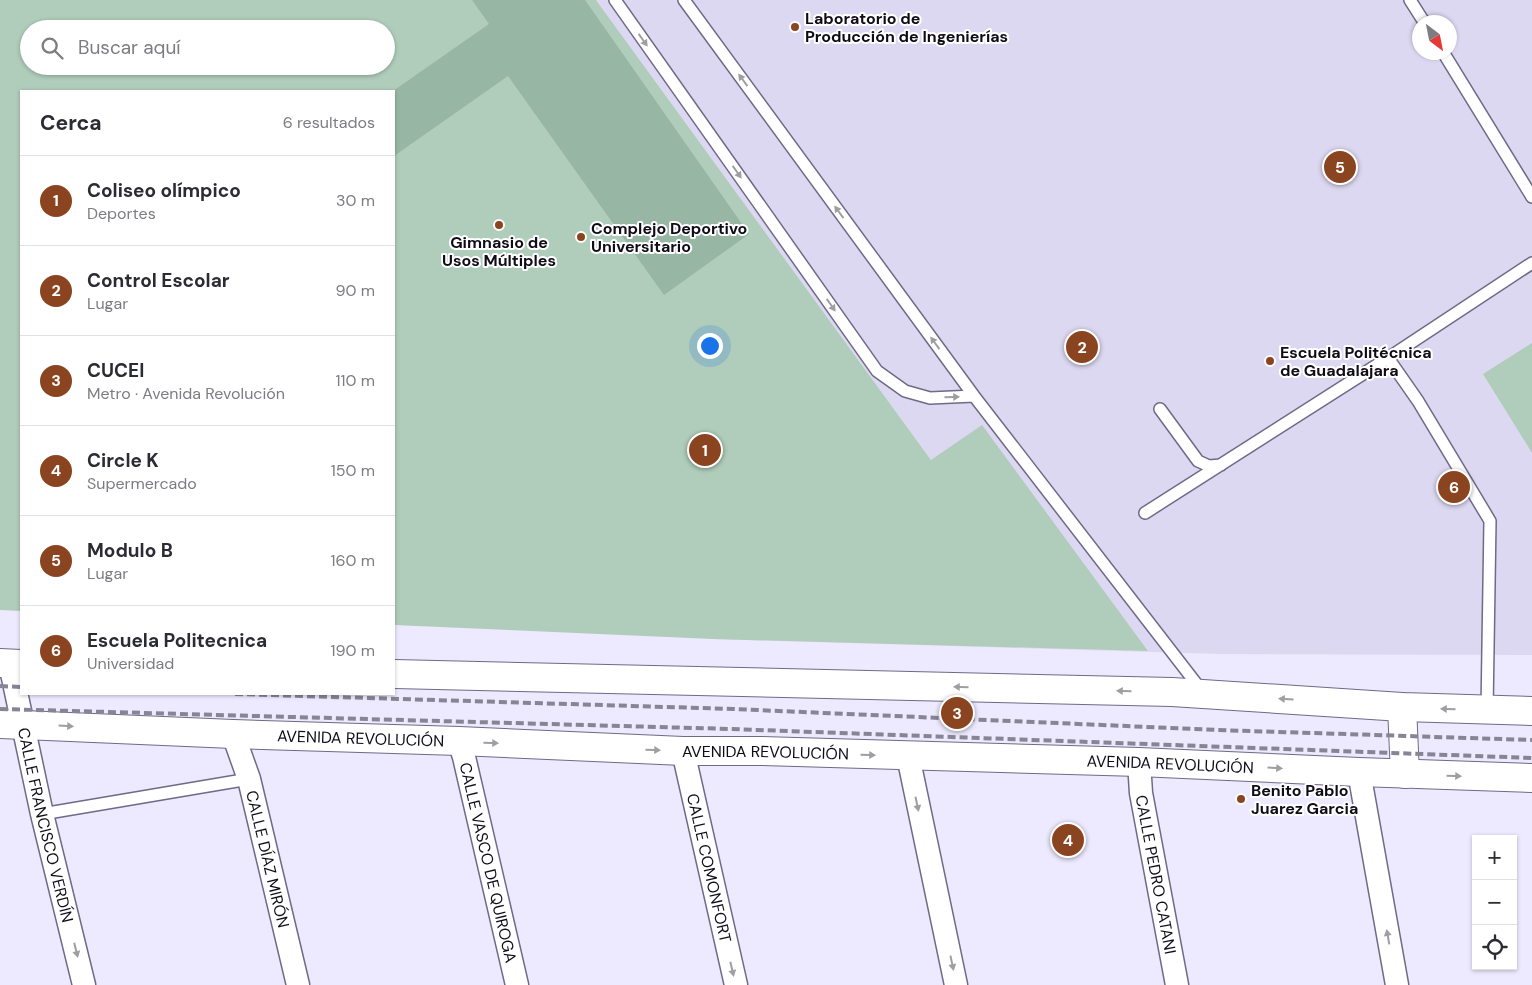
<!DOCTYPE html>
<html lang="es">
<meta charset="utf-8">
<style>
body{margin:0;font-family:"DM Sans",sans-serif;background:#f7f7f7;color:#2b2b33}
.controls{position:absolute;right:15px;bottom:15px;display:grid;overflow:hidden;border-radius:0px;box-shadow:0 1px 4px #0004}
.controls button{width:45px;height:45px;display:grid;place-items:center;padding:0;border:0;border-bottom:1px solid #e1e1e2;background:#fff;color:#2b2b33;font:25px sans-serif}
.compass{position:absolute;left:1412px;top:15px;width:45px;height:45px;border-radius:50%;background:#fff;box-shadow:0 1px 4px #0004;rotate:148deg}
.you{position:absolute;left:709px;top:345px;width:18px;height:18px;margin:-12px;border:4px solid #fff;border-radius:50%;background:#1a73e8;box-shadow:0 0 0 8px #1a73e833}
.badge{display:grid;place-items:center;width:32px;height:32px;border-radius:50%;background:#8b4420;color:#fff;font-size:16px;font-weight:700}
.pin{position:absolute;translate:-50% -50%;border:2px solid #fff;box-shadow:0 1px 5px #0006}
.list{margin:0;padding:0;list-style:none}
h2{display:flex;justify-content:space-between;align-items:center;height:65px;margin:0;padding:0 20px;font-size:21px}
h2 small{font-size:16px;font-weight:400;color:#7c7c81}
.list li{display:grid;grid-template-columns:32px 1fr auto;gap:15px;align-items:center;box-sizing:border-box;height:90px;padding:0 20px;border-top:1px solid #e1e1e2}
.list b{display:block;font-size:19px;white-space:nowrap}
.list p{margin:0;font-size:16px;white-space:nowrap;color:#7c7c81}
.list em{font-size:16px;font-style:normal;color:#7c7c81}
.icon{flex:none;width:28px;height:28px;fill:none;stroke:currentColor;stroke-width:2;stroke-linecap:round;stroke-linejoin:round}
.map{position:relative;flex:none;width:1532px;height:985px;overflow:hidden}
.search{position:absolute;background:#fff;box-shadow:0 1px 4px #0004;left:20px;top:20px;width:375px;height:55px;display:flex;align-items:center;gap:12px;box-sizing:border-box;padding:0 18px;border-radius:28px;color:#7c7c81;font-size:19px}
.panel{position:absolute;background:#fff;box-shadow:0 1px 4px #0004;left:20px;top:90px;width:375px;height:605px;border-radius:0px}
.map>svg:first-child{display:block}
.built{fill:#ddd8f1;fill-rule:evenodd}
.green{fill:#b0ccba;fill-rule:evenodd}
.forest{fill:#97b6a3}
.lines{fill:none;stroke-linecap:round;stroke-linejoin:round}
.lane-casing{stroke:#706987;stroke-width:14}
.street-casing{stroke:#706987;stroke-width:25}
.primary-casing{stroke:#706987;stroke-width:30}
.lane{stroke:#fff;stroke-width:11}
.street{stroke:#fff;stroke-width:22}
.primary{stroke:#fff;stroke-width:28}
.rail{stroke:#878494;stroke-width:4;stroke-dasharray:8 4;stroke-linecap:butt}
.oneway{fill:#9f9ea2}
.poi-dot{fill:#8b4420;stroke:#fff;stroke-width:2}
.labels{text-anchor:middle;stroke-width:4;stroke-linejoin:round;paint-order:stroke}
.poi-label{font-size:16px;font-weight:bold;fill:#0f0c17;stroke:#fff;text-anchor:start}
.street-label{font-size:16px;fill:#0f0c17;stroke:#fff}
</style>
<div class="map">
<svg width="1532" height="985" viewBox="0 0 1532 985">
<rect width="100%" height="100%" fill="#ede9fe"/>
<path class="built" d="M596,0H1532V655L1221,654L713,639L931,460ZM1420,22H1450V52H1420Z"/>
<path class="green" d="M0,0H596L931,460L982,425L1148,651L713,639L394,625V91H21V611L0,610ZM29,29H386V66H29Z
M1532,343V453L1483,374Z"/>
<path class="forest" d="M472,0H585L749,234L664,295L508,76L394,156L393,91L489,24Z"/>
<g class="lines">
<g class="lane-casing">
<path id="lane" d="M615,0L877,371L905,391L930,398L974,396
M684,0L974,396L1202,691
M1410,0L1424,22
M1443,52L1532,197
M1160,409L1198,461L1209,466L1221,465
M1145,513L1388,358
M1487,710L1490,521L1418,401L1388,358L1532,263
M42,814L249,779"/>
</g>
<g class="street-casing">
<g id="street">
<path id="s1" d="M10,664L42,814L84,985"/>
<path id="s2" d="M233,734L249,779L298,985"/>
<path id="s3" d="M459,741L464,757L517,985"/>
<path id="s4" d="M683,751L736,985"/>
<path d="M908,756L956,985"/>
<path id="s5" d="M1139,762L1141,793L1177,985"/>
<path d="M1359,772L1397,985"/>
</g>
</g>
<g class="primary-casing">
<g id="primary">
<path d="M0,663L21,664"/>
<path d="M394,674L1172,692L1402,707L1532,711"/>
<path d="M1402,707L1405,774"/>
<path id="s6" d="M0,724L233,734L459,741L683,751H760L1139,762L1359,772L1532,778"/>
</g>
</g>
<use href="#lane" class="lane"/>
<use href="#street" class="street"/>
<use href="#primary" class="primary"/>
<path class="rail" d="M0,686L21,687
M235,694L733,709L1218,730L1532,740
M0,709L731,729L1532,758"/>
</g>
<defs><path id="oneway-solid" d="M-6-.8H1V-3.2L6.5 0L1 3.2V.8H-6Z" transform="scale(1.25)"/></defs>
<g class="oneway">
<use href="#oneway-solid" transform="translate(643 40) rotate(55)"/>
<use href="#oneway-solid" transform="translate(743 80) rotate(-126)"/>
<use href="#oneway-solid" transform="translate(737 172) rotate(55)"/>
<use href="#oneway-solid" transform="translate(839 212) rotate(-126)"/>
<use href="#oneway-solid" transform="translate(831 305) rotate(55)"/>
<use href="#oneway-solid" transform="translate(935 343) rotate(-126)"/>
<use href="#oneway-solid" transform="translate(952 397) rotate(-2)"/>
<use href="#oneway-solid" transform="translate(961 687) rotate(-179)"/>
<use href="#oneway-solid" transform="translate(1124 691) rotate(-178)"/>
<use href="#oneway-solid" transform="translate(1286 699) rotate(-176)"/>
<use href="#oneway-solid" transform="translate(1448 709) rotate(-178)"/>
<use href="#oneway-solid" transform="translate(66 726) rotate(3)"/>
<use href="#oneway-solid" transform="translate(491 743) rotate(2)"/>
<use href="#oneway-solid" transform="translate(653 750) rotate(2)"/>
<use href="#oneway-solid" transform="translate(868 755) rotate(2)"/>
<use href="#oneway-solid" transform="translate(1275 768) rotate(3)"/>
<use href="#oneway-solid" transform="translate(1454 776) rotate(2)"/>
<use href="#oneway-solid" transform="translate(917 804) rotate(78)"/>
<use href="#oneway-solid" transform="translate(1388 937) rotate(-100)"/>
<use href="#oneway-solid" transform="translate(76 950) rotate(76)"/>
<use href="#oneway-solid" transform="translate(952 963) rotate(78)"/>
<use href="#oneway-solid" transform="translate(732 969) rotate(77)"/>
</g>
<g class="poi-dot">
<circle cx="795" cy="27" r="5"/>
<circle cx="499" cy="225" r="5"/>
<circle cx="581" cy="237" r="5"/>
<circle cx="1270" cy="361" r="5"/>
<circle cx="1241" cy="799" r="5"/>
</g>
<g class="labels">
<g class="poi-label">
<text x="805" y="24">Laboratorio de<tspan x="805" dy="18">Producción de Ingenierías</tspan></text>
<text x="591" y="234">Complejo Deportivo<tspan x="591" dy="18">Universitario</tspan></text>
<text x="499" y="248" text-anchor="middle">Gimnasio de<tspan x="499" dy="18">Usos Múltiples</tspan></text>
<text x="1280" y="358">Escuela Politécnica<tspan x="1280" dy="18">de Guadalajara</tspan></text>
<text x="1251" y="796">Benito Pablo<tspan x="1251" dy="18">Juarez Garcia</tspan></text>
</g>
<g class="street-label">
<text dy="6" stroke="none"><textPath href="#s6" startOffset="361">AVENIDA REVOLUCIÓN</textPath></text>
<text dy="6" stroke="none"><textPath href="#s6" startOffset="766">AVENIDA REVOLUCIÓN</textPath></text>
<text dy="6" stroke="none"><textPath href="#s6" startOffset="1171">AVENIDA REVOLUCIÓN</textPath></text>
<text dy="6" stroke="none"><textPath href="#s1" startOffset="165">CALLE FRANCISCO VERDÍN</textPath></text>
<text dy="6" stroke="none"><textPath href="#s2" startOffset="130">CALLE DÍAZ MIRÓN</textPath></text>
<text dy="6" stroke="none"><textPath href="#s3" startOffset="125">CALLE VASCO DE QUIROGA</textPath></text>
<text dy="6" stroke="none"><textPath href="#s4" startOffset="120">CALLE COMONFORT</textPath></text>
<text dy="6" stroke="none"><textPath href="#s5" startOffset="114">CALLE PEDRO CATANI</textPath></text>
</g>
</g>
</svg>
<div class="controls">
<button>+</button>
<button>−</button>
<button><svg class="icon" aria-label="locate" viewBox="0 0 24 24"><circle cx="12" cy="12" r="6"/><path d="M12 2v4M12 18v4M2 12h4M18 12h4"/></svg></button>
</div>
<svg class="compass" viewBox="-18 -18 36 36"><path d="M0-13l5 13h-10z" fill="#e53935"/><path d="M0 13l5-13h-10z" fill="#7c7c81"/></svg>
<div class="you"></div>
<div class="pin badge" style="left:705px;top:450px">1</div>
<div class="pin badge" style="left:1082px;top:347px">2</div>
<div class="pin badge" style="left:957px;top:713px">3</div>
<div class="pin badge" style="left:1068px;top:840px">4</div>
<div class="pin badge" style="left:1340px;top:167px">5</div>
<div class="pin badge" style="left:1454px;top:487px">6</div>
<div class="search"><svg class="icon" aria-label="search" viewBox="0 0 24 24"><circle cx="10" cy="10" r="6"/><path d="M15 15l6 6"/></svg>Buscar aquí</div>
<section class="panel">
<h2>Cerca<small>6 resultados</small></h2>
<ul class="list">
<li><span class="badge">1</span><div><b>Coliseo olímpico</b><p>Deportes</p></div><em>30 m</em></li>
<li><span class="badge">2</span><div><b>Control Escolar</b><p>Lugar</p></div><em>90 m</em></li>
<li><span class="badge">3</span><div><b>CUCEI</b><p>Metro · Avenida Revolución</p></div><em>110 m</em></li>
<li><span class="badge">4</span><div><b>Circle K</b><p>Supermercado</p></div><em>150 m</em></li>
<li><span class="badge">5</span><div><b>Modulo B</b><p>Lugar</p></div><em>160 m</em></li>
<li><span class="badge">6</span><div><b>Escuela Politecnica</b><p>Universidad</p></div><em>190 m</em></li>
</ul>
</section>
</div>
